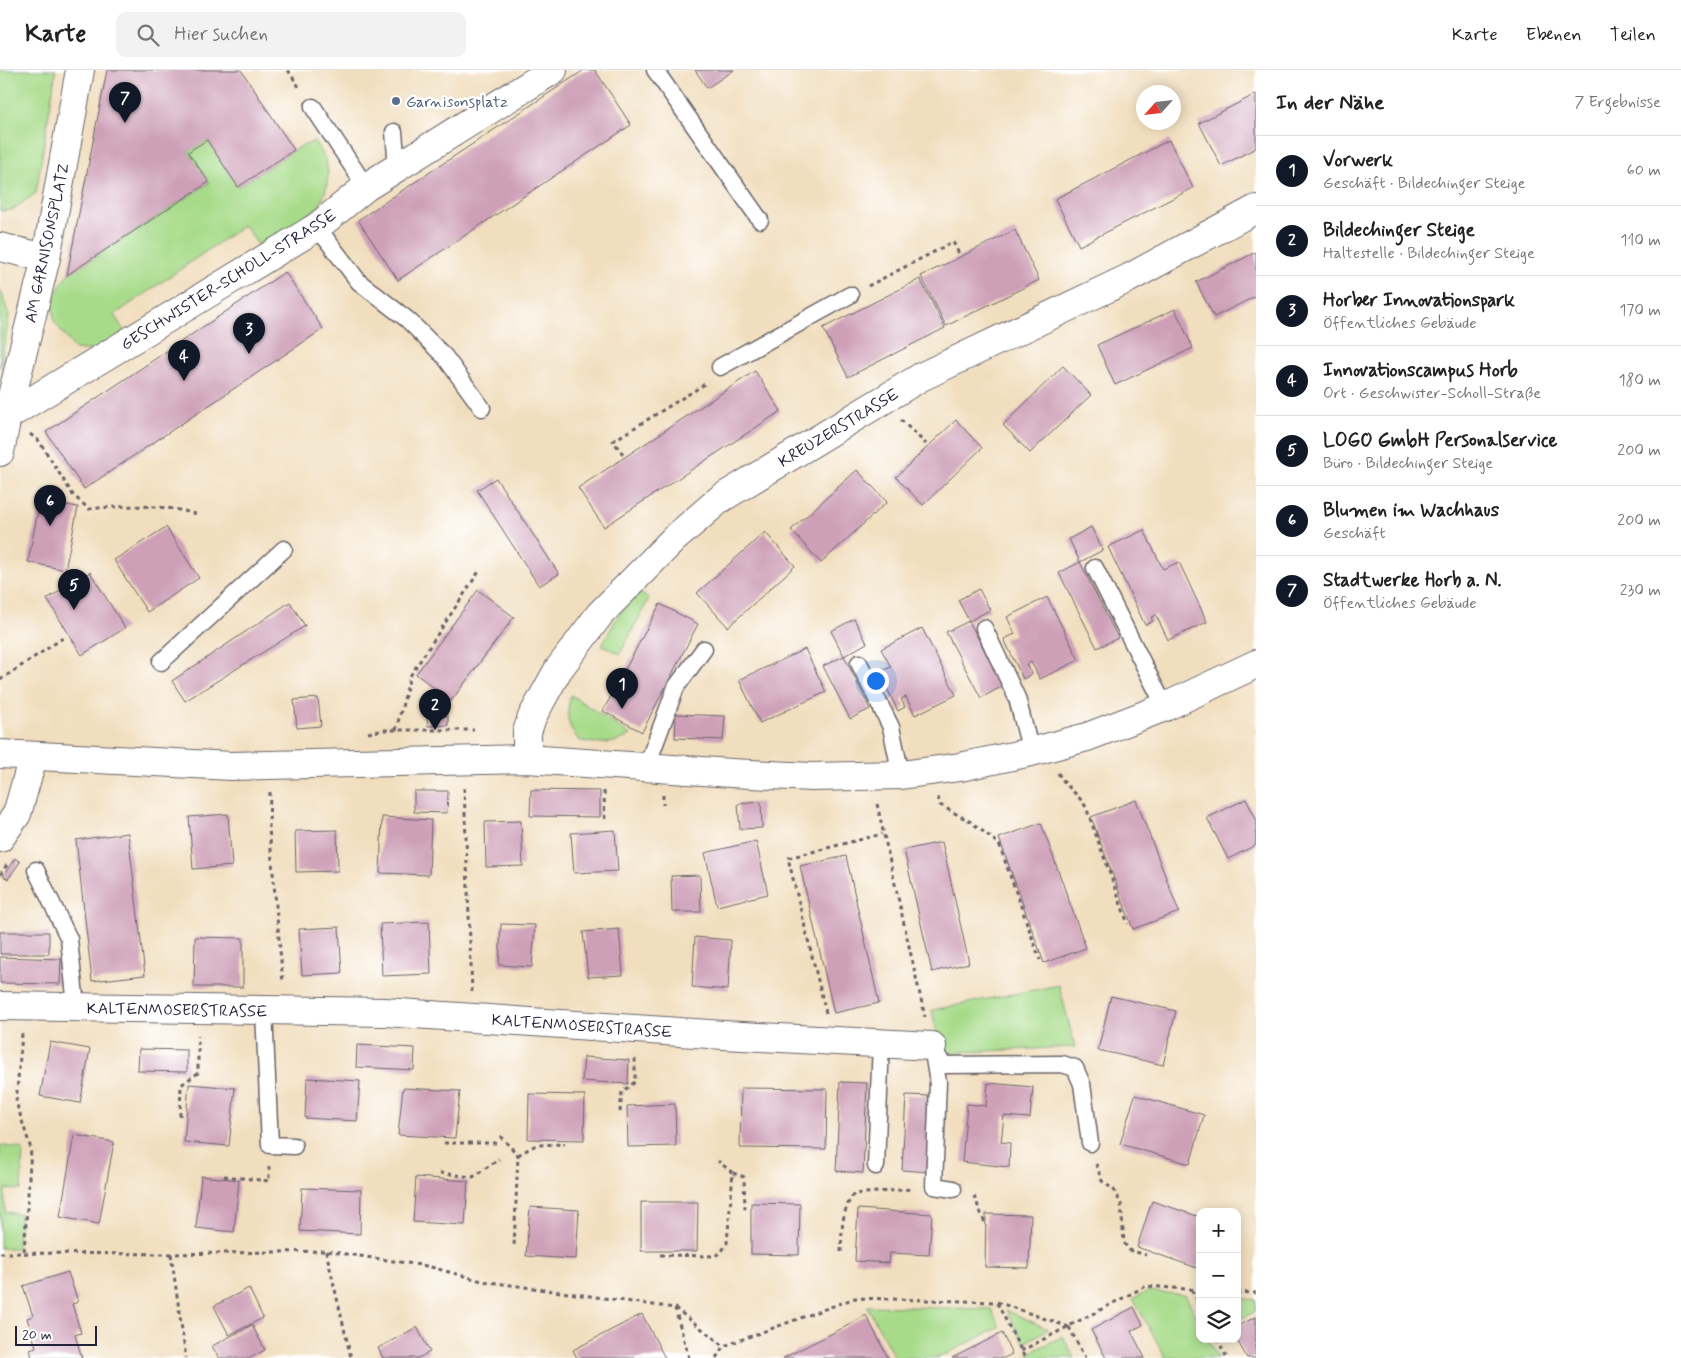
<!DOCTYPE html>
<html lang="de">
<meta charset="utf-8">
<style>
body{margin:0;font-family:Mynerve,sans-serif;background:#f2f2f2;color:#222}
.controls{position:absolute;right:15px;bottom:15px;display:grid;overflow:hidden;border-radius:10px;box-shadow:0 2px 12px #0003}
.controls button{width:45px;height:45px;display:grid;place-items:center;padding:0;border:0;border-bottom:1px solid #e0e0e0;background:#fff;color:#222;font:25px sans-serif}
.compass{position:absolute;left:1136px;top:15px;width:45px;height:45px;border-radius:50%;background:#fff;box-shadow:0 2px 12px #0003;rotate:243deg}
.scale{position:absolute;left:15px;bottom:12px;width:82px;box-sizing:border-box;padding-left:5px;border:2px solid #22223b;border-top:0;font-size:14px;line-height:18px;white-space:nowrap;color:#22223b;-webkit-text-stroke:4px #fff;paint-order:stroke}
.you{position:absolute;left:875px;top:610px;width:18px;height:18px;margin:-12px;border:4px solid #fff;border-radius:50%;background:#1a73e8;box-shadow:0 0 0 8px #1a73e833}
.badge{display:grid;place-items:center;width:32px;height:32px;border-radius:50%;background:#111827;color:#fff;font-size:16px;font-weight:700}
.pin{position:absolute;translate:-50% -41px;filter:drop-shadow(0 1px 2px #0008)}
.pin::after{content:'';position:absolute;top:26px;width:18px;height:15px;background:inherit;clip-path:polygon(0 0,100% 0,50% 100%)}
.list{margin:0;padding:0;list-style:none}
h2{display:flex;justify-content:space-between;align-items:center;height:65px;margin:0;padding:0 20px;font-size:21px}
h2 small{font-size:16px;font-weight:400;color:#767676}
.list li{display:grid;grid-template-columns:32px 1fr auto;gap:15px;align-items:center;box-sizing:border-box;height:70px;padding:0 20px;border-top:1px solid #e0e0e0}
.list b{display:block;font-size:19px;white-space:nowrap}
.list p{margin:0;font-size:16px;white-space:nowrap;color:#767676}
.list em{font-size:16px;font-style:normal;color:#767676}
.icon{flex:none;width:28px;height:28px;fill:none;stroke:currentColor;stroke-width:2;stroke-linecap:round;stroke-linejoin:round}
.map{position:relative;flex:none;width:1256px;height:1288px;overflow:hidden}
header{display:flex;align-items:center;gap:30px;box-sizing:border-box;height:70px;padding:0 25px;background:#fff;border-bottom:1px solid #e0e0e0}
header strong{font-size:24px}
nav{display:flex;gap:28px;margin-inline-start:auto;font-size:18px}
.search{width:350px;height:45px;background:#f2f2f2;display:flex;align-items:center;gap:12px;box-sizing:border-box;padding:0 18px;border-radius:10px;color:#767676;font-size:19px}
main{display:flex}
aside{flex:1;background:#fff}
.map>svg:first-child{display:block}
.green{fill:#a7db8a;stroke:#647e62}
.building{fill:#cea0b8}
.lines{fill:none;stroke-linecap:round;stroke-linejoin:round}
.service-casing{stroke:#6a6469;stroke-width:19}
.minor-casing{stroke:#6a6469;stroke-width:30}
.tertiary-casing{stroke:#6a6469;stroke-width:30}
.path{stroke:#6a6469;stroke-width:3;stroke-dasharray:4 4;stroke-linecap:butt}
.service{stroke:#fff;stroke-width:16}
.minor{stroke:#fff;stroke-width:28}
.tertiary{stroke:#fff;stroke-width:28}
.service-dot{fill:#5c6f8a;stroke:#fff;stroke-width:2}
.labels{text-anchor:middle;stroke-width:5;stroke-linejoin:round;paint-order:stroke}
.service-label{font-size:16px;fill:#4e5e75;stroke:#fff;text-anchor:start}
.street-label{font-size:16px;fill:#22223b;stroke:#fff}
</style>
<header>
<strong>Karte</strong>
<div class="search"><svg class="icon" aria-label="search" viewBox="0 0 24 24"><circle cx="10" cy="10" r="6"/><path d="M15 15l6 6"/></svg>Hier suchen</div>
<nav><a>Karte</a><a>Ebenen</a><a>Teilen</a></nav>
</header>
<main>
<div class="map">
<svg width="1256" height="1288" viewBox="0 0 1256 1288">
<rect width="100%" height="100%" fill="#fff"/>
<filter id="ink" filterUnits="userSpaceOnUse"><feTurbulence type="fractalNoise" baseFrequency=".02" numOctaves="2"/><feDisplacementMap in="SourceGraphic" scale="10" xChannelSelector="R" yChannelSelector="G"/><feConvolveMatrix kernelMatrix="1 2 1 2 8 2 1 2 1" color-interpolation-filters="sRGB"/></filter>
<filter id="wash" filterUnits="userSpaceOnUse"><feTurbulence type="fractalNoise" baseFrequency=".0096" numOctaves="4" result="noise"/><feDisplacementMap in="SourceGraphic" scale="20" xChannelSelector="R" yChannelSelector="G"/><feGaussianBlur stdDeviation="1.12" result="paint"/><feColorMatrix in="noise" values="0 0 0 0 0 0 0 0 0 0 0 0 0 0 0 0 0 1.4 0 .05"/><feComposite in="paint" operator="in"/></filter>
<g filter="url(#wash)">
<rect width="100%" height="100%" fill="#f1debe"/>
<path class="green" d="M0,0H56L36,123L12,140L0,141Z
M207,70L238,117L294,80L314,71C331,92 332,111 319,136L261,179L244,155L114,245L130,270L104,282L75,279L54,251L52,229L67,205L209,113L188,82Z
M0,218L9,246L0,298Z
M638,523L649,528L620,584L602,575L619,544Z
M571,625L631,665C614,675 598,675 579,670C566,656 566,643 571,625Z
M1059,915L1075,977L941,983L932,940Z
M0,1075L23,1079L21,1120L5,1119V1142L21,1144L17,1178H0Z
M1148,1221L1185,1225L1200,1253V1269H1208L1218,1288H1166L1133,1229Z
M1237,1228L1256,1230V1241L1237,1251Z
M867,1236L991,1239L1000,1257L938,1288H895Z
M1006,1240L1048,1259L1024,1273Z
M1063,1266L1074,1288H1032L1029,1283Z"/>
<g id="blocks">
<path class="building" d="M107,0H241L294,80L238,117L207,70L188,82L209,112L67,205Z
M584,0H595L631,55L398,210L358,150Z
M695,0H734L707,18Z
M1256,24V78L1221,96L1199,53Z
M1169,70L1193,118L1079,176L1055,129Z
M1015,160L1039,210L946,256L921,206Z
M1256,182V226L1214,247L1196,212Z
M285,202L323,259L84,419L46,362Z
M920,209L945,258L848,307L823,258Z
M1175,239L1193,278L1115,315L1097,275Z
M1063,296L1091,325L1030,383L1003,355Z
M755,301L781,341L604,457L578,418Z
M956,350L982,378L923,435L896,407Z
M857,400L887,432L821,493L791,460Z
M496,408L559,504L539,516L477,420Z
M40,430L78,437L65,500L28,492Z
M166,457L199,508L147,542L114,490Z
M1091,457L1103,480L1080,492L1069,469Z
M1144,460L1163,499L1179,492L1207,552L1168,570L1156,545L1151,548L1153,551L1145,555L1108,477Z
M765,462L795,496L728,557L697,523Z
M1080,492L1118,568L1097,578L1059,503Z
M90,502L125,558L82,585L47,529Z
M979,519L990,540L969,551L958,530Z
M478,520L514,547L451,631L416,604Z
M1047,527L1079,590L1040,609L1031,592L1026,594L1032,604L1023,609L1004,569L1015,564L1007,547Z
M290,532L305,556L185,631L172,611Z
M660,534L698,554L642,662L603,641Z
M854,549L867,573L844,586L831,561Z
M969,551L1003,616L981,628L946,562Z
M922,558L956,625L915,645L906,627L901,629L905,637L898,641L879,602L891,597L881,579Z
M805,579L826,622L760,653L739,610Z
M844,586L870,639L850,649L823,596Z
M318,628L321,656L297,658L294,630Z
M676,644L725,646L723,670L675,668Z
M448,646V655L428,656L427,647Z
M531,720L600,721V747L530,746Z
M414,721H448L447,743L414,742Z
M1246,729L1256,749V775L1228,789L1207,748Z
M1136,730L1179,842L1133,859L1091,747Z
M761,732L762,758L740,759L738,734Z
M228,744L232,796L193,799L189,747Z
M382,747L431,750L429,805L380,803Z
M521,751L523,796L486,797L485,752Z
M1041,753L1086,878L1044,893L999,768Z
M337,760L338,801L296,802L295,761Z
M615,760L618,801L574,803L571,763Z
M128,763L145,905L92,911L76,770Z
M756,771L768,824L717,836L705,783Z
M942,772L969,893L932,902L904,780Z
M846,786L879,933L834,943L800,796Z
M15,788L20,792L8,809L3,806Z
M700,805L701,842H672L671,806Z
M429,852L431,904L382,906L380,854Z
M501,854L535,855L532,897L499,895Z
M339,857L342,903L302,905L299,859Z
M619,859L623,905L588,907L583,862Z
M0,862H49V884H0Z
M195,867L243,868V917H194Z
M695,867L731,870L728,920L692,917Z
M0,887L61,889L60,914L0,913Z
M1111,926L1176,941L1163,995L1098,980Z
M50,972L90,979L80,1033L40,1026Z
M357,975L415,978L414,1000L356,997Z
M139,979L187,980V1002L138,1001Z
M584,987L629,990L628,1014L582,1011Z
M307,1008L360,1011L357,1051L305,1048Z
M840,1012L867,1013L863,1103L836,1101Z
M988,1013L1033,1017L1030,1048L1004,1046L1001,1072L1010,1073L1009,1097L962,1092L967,1034L986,1036Z
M189,1014L235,1018L229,1076L184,1072Z
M403,1018L460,1021L455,1068L398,1065Z
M741,1018L827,1019L826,1079L740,1078Z
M529,1024L585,1025L584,1070L528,1069Z
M906,1025L933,1026L929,1102L902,1100Z
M1135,1025L1204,1045L1190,1094L1120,1074Z
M675,1034L676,1076L628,1077L627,1036Z
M74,1065L114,1072L99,1154L60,1147Z
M201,1106L239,1110L234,1162L196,1158Z
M416,1107L468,1111L465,1155L413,1152Z
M302,1118L361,1120L360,1164L300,1161Z
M1152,1131L1200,1147V1191L1197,1198L1137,1177Z
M641,1132H698L697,1181H641Z
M751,1133L800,1134L799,1185L751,1184Z
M530,1137L579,1140L576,1189L526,1186Z
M858,1139L932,1144L929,1185L890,1183L889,1193L855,1191Z
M986,1144L1031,1145L1029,1198L985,1197Z
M68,1202L78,1232L72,1234L81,1263L75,1265L82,1288H32L30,1279L36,1277L27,1248L33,1246L23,1216Z
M249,1218L263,1248L229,1265L214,1236Z
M1134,1237L1143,1255L1131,1261L1145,1288H1106L1091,1260Z
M642,1244L665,1288H577L573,1280Z
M866,1245L888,1288H783L843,1258Z
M1256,1247V1288H1247L1237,1270V1256Z
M252,1255L265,1280L250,1288H219L212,1276Z
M417,1257L430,1282L418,1288H383L378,1278Z
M1002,1263L1012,1284L1004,1288H952Z"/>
</g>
</g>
<g filter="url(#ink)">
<use href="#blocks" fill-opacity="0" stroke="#6a6469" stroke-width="1"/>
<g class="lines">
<g class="service-casing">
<path id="service" d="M655,0L760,150
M313,37L366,117
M394,62L397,98
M317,157L359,212L408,250L445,287L482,338
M720,297L850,225
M1095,498L1165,637
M984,558L1017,628L1031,682
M161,592L284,479
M859,593L891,657L901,705
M646,698L676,617L704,579
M36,800L69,869L76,936
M264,941L270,1075L294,1076
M932,976L943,995L1062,994L1075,998L1082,1014L1090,1073
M933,983L938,1012L934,1116L953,1119
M876,1096L881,973"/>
</g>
<g class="minor-casing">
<path id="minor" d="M0,177L46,188
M7,346L46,188L80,0
M0,382L7,346L317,157L366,117L553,0
M527,689V662L532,647L558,600L600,544L674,469L720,429L921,307L1129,208L1256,139
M0,768L17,744L33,687
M0,936L385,942L724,965L932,976"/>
</g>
<g class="tertiary-casing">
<path id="tertiary" d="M0,684L232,696L527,689L731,703L812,707L901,705L960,697L1031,682L1087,667L1165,637L1256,594"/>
</g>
<path class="path" d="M288,0L301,20
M868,216L953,172L959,184
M901,350L926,374
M30,364L39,371L73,425L89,439C125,435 161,434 196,444
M623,384L613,371L705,314
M0,610L63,568
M396,660L410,606L480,500
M368,663L385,660H474
M1058,703C1065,716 1078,724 1086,737L1128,854
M464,718L472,922
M604,721L605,752
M270,722L269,758L283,913
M663,725V735
M938,727L940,735L971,752L999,774L1040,890
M877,734L925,947
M0,805L7,795
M826,943L788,788L882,764
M22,964L16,1032L31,1079L24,1183
M620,1042L622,1022L635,1012V985
M180,1046L181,1015L198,1003V966
M500,1066L518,1085L514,1177
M444,1073H500
M518,1085L536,1075L565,1074
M1096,1094L1102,1111L1114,1120L1121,1134L1124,1173L1129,1180L1146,1185
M440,1103L473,1107L499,1089
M733,1103L744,1107L745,1141
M224,1106L269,1111V1095
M974,1126L986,1156
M326,1181L351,1288
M841,1182C842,1162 841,1140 854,1124L912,1119
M0,1183L171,1184L326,1181L427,1196L482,1211L675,1238L724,1276
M171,1184L186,1288
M660,1185L715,1186L722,1181L727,1173L733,1103L718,1091
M1192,1220L1200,1236
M1237,1222L1256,1223
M997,1233L1025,1288
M675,1238L689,1288
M1069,1257L1085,1288
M1217,1269L1227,1288
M1021,1281L1146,1216L1200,1220
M716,1288L724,1276L855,1228L997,1232L1069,1257"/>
<use href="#service" class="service"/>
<use href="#minor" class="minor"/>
<use href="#tertiary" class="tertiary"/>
</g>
</g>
<circle class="service-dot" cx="396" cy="31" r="5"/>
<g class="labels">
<g class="service-label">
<text x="406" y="37">Garnisonsplatz</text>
</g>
<g class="street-label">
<text transform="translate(46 173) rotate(-78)" y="6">AM GARNISONSPLATZ</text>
<text transform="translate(228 209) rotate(-32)" y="6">GESCHWISTER-SCHOLL-STRASSE</text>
<text transform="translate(838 357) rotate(-31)" y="6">KREUZERSTRASSE</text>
<text transform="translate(177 939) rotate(1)" y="6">KALTENMOSERSTRASSE</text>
<text transform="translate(582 955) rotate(4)" y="6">KALTENMOSERSTRASSE</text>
</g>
</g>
</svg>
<div class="controls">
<button>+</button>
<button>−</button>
<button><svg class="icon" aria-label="layers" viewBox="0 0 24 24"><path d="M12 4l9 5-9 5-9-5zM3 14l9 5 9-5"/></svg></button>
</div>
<svg class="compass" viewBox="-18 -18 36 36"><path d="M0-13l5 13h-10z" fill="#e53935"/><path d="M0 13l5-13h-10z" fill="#767676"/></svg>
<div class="scale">20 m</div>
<div class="you"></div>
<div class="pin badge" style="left:622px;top:639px">1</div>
<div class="pin badge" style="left:435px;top:660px">2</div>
<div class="pin badge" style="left:249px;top:284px">3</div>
<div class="pin badge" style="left:184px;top:311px">4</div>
<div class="pin badge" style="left:74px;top:540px">5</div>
<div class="pin badge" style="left:50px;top:456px">6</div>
<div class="pin badge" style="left:125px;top:53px">7</div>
</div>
<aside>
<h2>In der Nähe<small>7 Ergebnisse</small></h2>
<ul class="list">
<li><span class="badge">1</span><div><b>Vorwerk</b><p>Geschäft · Bildechinger Steige</p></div><em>60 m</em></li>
<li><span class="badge">2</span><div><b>Bildechinger Steige</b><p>Haltestelle · Bildechinger Steige</p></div><em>110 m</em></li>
<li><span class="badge">3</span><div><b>Horber Innovationspark</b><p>Öffentliches Gebäude</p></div><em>170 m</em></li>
<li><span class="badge">4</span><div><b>Innovationscampus Horb</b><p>Ort · Geschwister-Scholl-Straße</p></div><em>180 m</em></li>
<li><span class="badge">5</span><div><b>LOGO GmbH Personalservice</b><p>Büro · Bildechinger Steige</p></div><em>200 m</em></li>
<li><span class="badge">6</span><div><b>Blumen im Wachhaus</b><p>Geschäft</p></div><em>200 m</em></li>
<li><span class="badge">7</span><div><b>Stadtwerke Horb a. N.</b><p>Öffentliches Gebäude</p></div><em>230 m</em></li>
</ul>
</aside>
</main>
